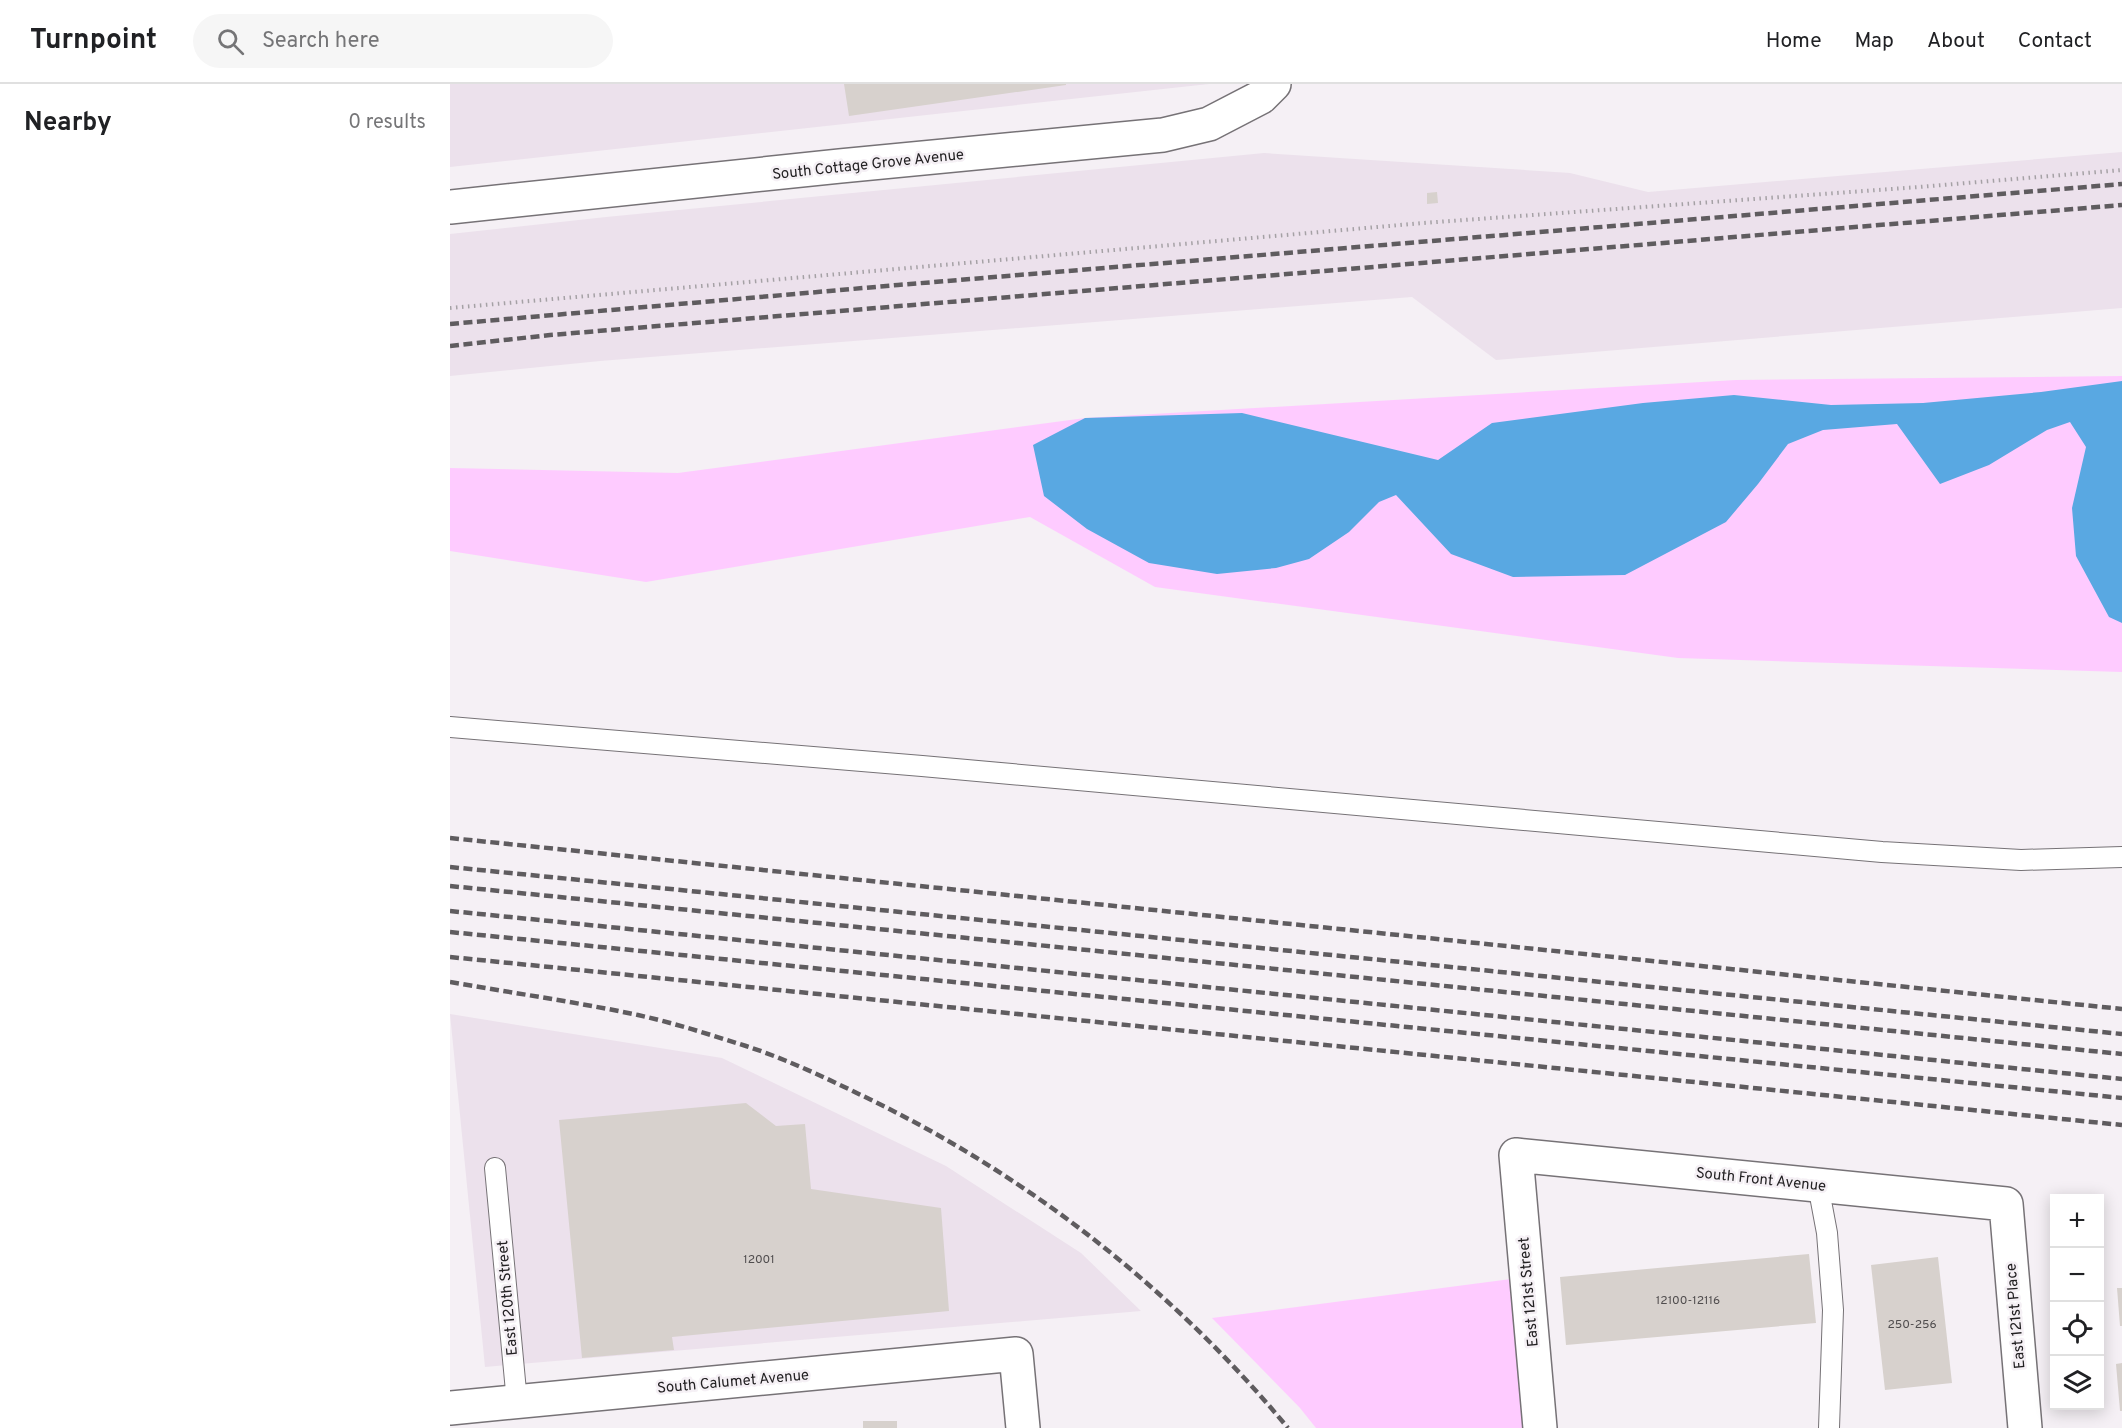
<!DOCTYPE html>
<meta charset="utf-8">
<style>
body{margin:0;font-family:Overpass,sans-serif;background:#f6f6f6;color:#202124}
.controls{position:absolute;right:18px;bottom:18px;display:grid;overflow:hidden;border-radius:0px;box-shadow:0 3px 15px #0003}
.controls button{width:54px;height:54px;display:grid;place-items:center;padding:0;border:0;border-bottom:2px solid #e0e0e0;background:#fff;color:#202124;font:30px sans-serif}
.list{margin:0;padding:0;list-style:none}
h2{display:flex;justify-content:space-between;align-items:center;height:78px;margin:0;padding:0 24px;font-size:26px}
h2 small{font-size:20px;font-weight:400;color:#757577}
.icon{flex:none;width:33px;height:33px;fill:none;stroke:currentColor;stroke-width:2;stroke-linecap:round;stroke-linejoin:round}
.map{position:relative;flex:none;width:1672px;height:1344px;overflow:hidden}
header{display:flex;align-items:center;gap:36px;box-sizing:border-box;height:84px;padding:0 30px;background:#fff;border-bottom:2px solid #e0e0e0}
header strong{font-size:28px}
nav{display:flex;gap:33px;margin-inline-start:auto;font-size:21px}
.search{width:420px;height:54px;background:#f6f6f6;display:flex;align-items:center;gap:15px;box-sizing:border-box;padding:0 21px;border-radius:33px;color:#757577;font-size:22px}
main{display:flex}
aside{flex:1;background:#fff}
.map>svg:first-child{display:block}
.built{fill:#ece1ec}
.green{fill:#fecbff}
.water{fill:#59a8e2}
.building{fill:#d7d1cd}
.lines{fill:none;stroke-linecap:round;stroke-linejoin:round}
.lane-casing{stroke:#767276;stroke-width:22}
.street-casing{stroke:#767276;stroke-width:36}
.path{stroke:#a5a1a5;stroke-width:4;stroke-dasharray:1.5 4.5;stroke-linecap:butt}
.lane{stroke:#fff;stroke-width:20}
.street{stroke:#fff;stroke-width:33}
.rail{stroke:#5f5c5f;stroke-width:4.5;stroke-dasharray:9 4.5;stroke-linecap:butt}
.labels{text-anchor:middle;stroke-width:5;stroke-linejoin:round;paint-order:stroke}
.number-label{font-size:12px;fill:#504d4e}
.street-label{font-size:15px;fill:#232123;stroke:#f5f0f5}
</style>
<header>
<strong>Turnpoint</strong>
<div class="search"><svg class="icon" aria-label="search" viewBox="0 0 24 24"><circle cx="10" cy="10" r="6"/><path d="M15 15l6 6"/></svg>Search here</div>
<nav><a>Home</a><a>Map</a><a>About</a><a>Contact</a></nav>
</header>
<main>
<aside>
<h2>Nearby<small>0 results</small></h2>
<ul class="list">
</ul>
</aside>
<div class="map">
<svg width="1672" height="1344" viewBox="0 0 1672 1344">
<rect width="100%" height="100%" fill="#f5f0f5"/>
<path class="built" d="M0,0H759L0,83Z
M1672,68V224L1046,276L962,213L150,277L0,292V150L156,133L814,69L1120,89L1198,108Z
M0,930L272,974L496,1082L631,1169L691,1227L35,1283Z"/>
<path class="green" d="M1672,292V588L1228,574L705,503L580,433L196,498L0,467V384L228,389L635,334L1286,296Z
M1061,1195L1074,1344H866L850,1324L762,1234Z"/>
<path class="water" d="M1672,297V539L1659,533L1626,472L1622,424L1636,363L1620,338L1597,346L1539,381L1490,400L1447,340L1373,346L1338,360L1308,400L1276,438L1175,491L1063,493L1001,470L946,411L929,418L899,448L859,475L826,484L767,490L699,479L637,445L594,412L583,361L635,334L792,329L988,376L1042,339L1193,319L1284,311L1381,321L1473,319L1591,308Z"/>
<path class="building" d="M394,0H616V1L399,32Z
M987,108L988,119L977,120V109Z
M296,1019L326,1042L355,1040L361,1105L491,1124L499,1227L222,1253L224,1266L132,1274L109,1036Z
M1359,1170L1366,1239L1116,1261L1110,1193Z
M1488,1173L1502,1299L1435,1306L1421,1181Z
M1667,1204H1672V1242H1670Z
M1672,1279V1327H1670L1666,1280Z
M413,1337H447V1344H413Z"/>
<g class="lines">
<g class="lane-casing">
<path id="lane" d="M0,643L472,682L1432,768L1571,776L1672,773
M45,1084L67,1318
M1368,1101L1377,1149L1383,1226L1379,1344"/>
</g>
<g class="street-casing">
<path id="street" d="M0,123L390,82L713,51L759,40L811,13L824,0
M0,1324L566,1270L573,1344
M1090,1344L1066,1071L1556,1120L1575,1344"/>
</g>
<path class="path" d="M0,224L973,139L1469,103L1672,86"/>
<use href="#lane" class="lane"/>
<use href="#street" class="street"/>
<path class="rail" d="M0,240L448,201L1672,100
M0,262L100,251L1672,121
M0,754L1672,925
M0,783L1672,950
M0,802L1672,970
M0,827L1672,995
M0,848L1672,1014
M0,873L1672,1041
M0,898C63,909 126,918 188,931C224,939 261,951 296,962C336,975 376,994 413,1012C576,1090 723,1205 838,1344"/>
</g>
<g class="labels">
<g class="number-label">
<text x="309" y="1179">12001</text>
<text x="1238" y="1220">12100-12116</text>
<text x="1462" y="1244">250-256</text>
</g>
<g class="street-label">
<text transform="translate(418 80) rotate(-6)" y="5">South Cottage Grove Avenue</text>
<text transform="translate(1311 1095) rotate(6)" y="5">South Front Avenue</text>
<text transform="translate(1078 1208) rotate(-95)" y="5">East 121st Street</text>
<text transform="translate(57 1214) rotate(-95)" y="5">East 120th Street</text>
<text transform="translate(1565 1232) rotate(-95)" y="5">East 121st Place</text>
<text transform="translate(283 1297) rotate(-5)" y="5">South Calumet Avenue</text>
</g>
</g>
</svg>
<div class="controls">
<button>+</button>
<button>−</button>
<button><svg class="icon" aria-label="locate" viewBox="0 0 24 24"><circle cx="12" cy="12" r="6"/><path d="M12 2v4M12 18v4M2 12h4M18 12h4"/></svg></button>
<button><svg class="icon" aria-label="layers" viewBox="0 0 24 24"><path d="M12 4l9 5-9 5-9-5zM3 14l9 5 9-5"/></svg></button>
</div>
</div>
</main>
